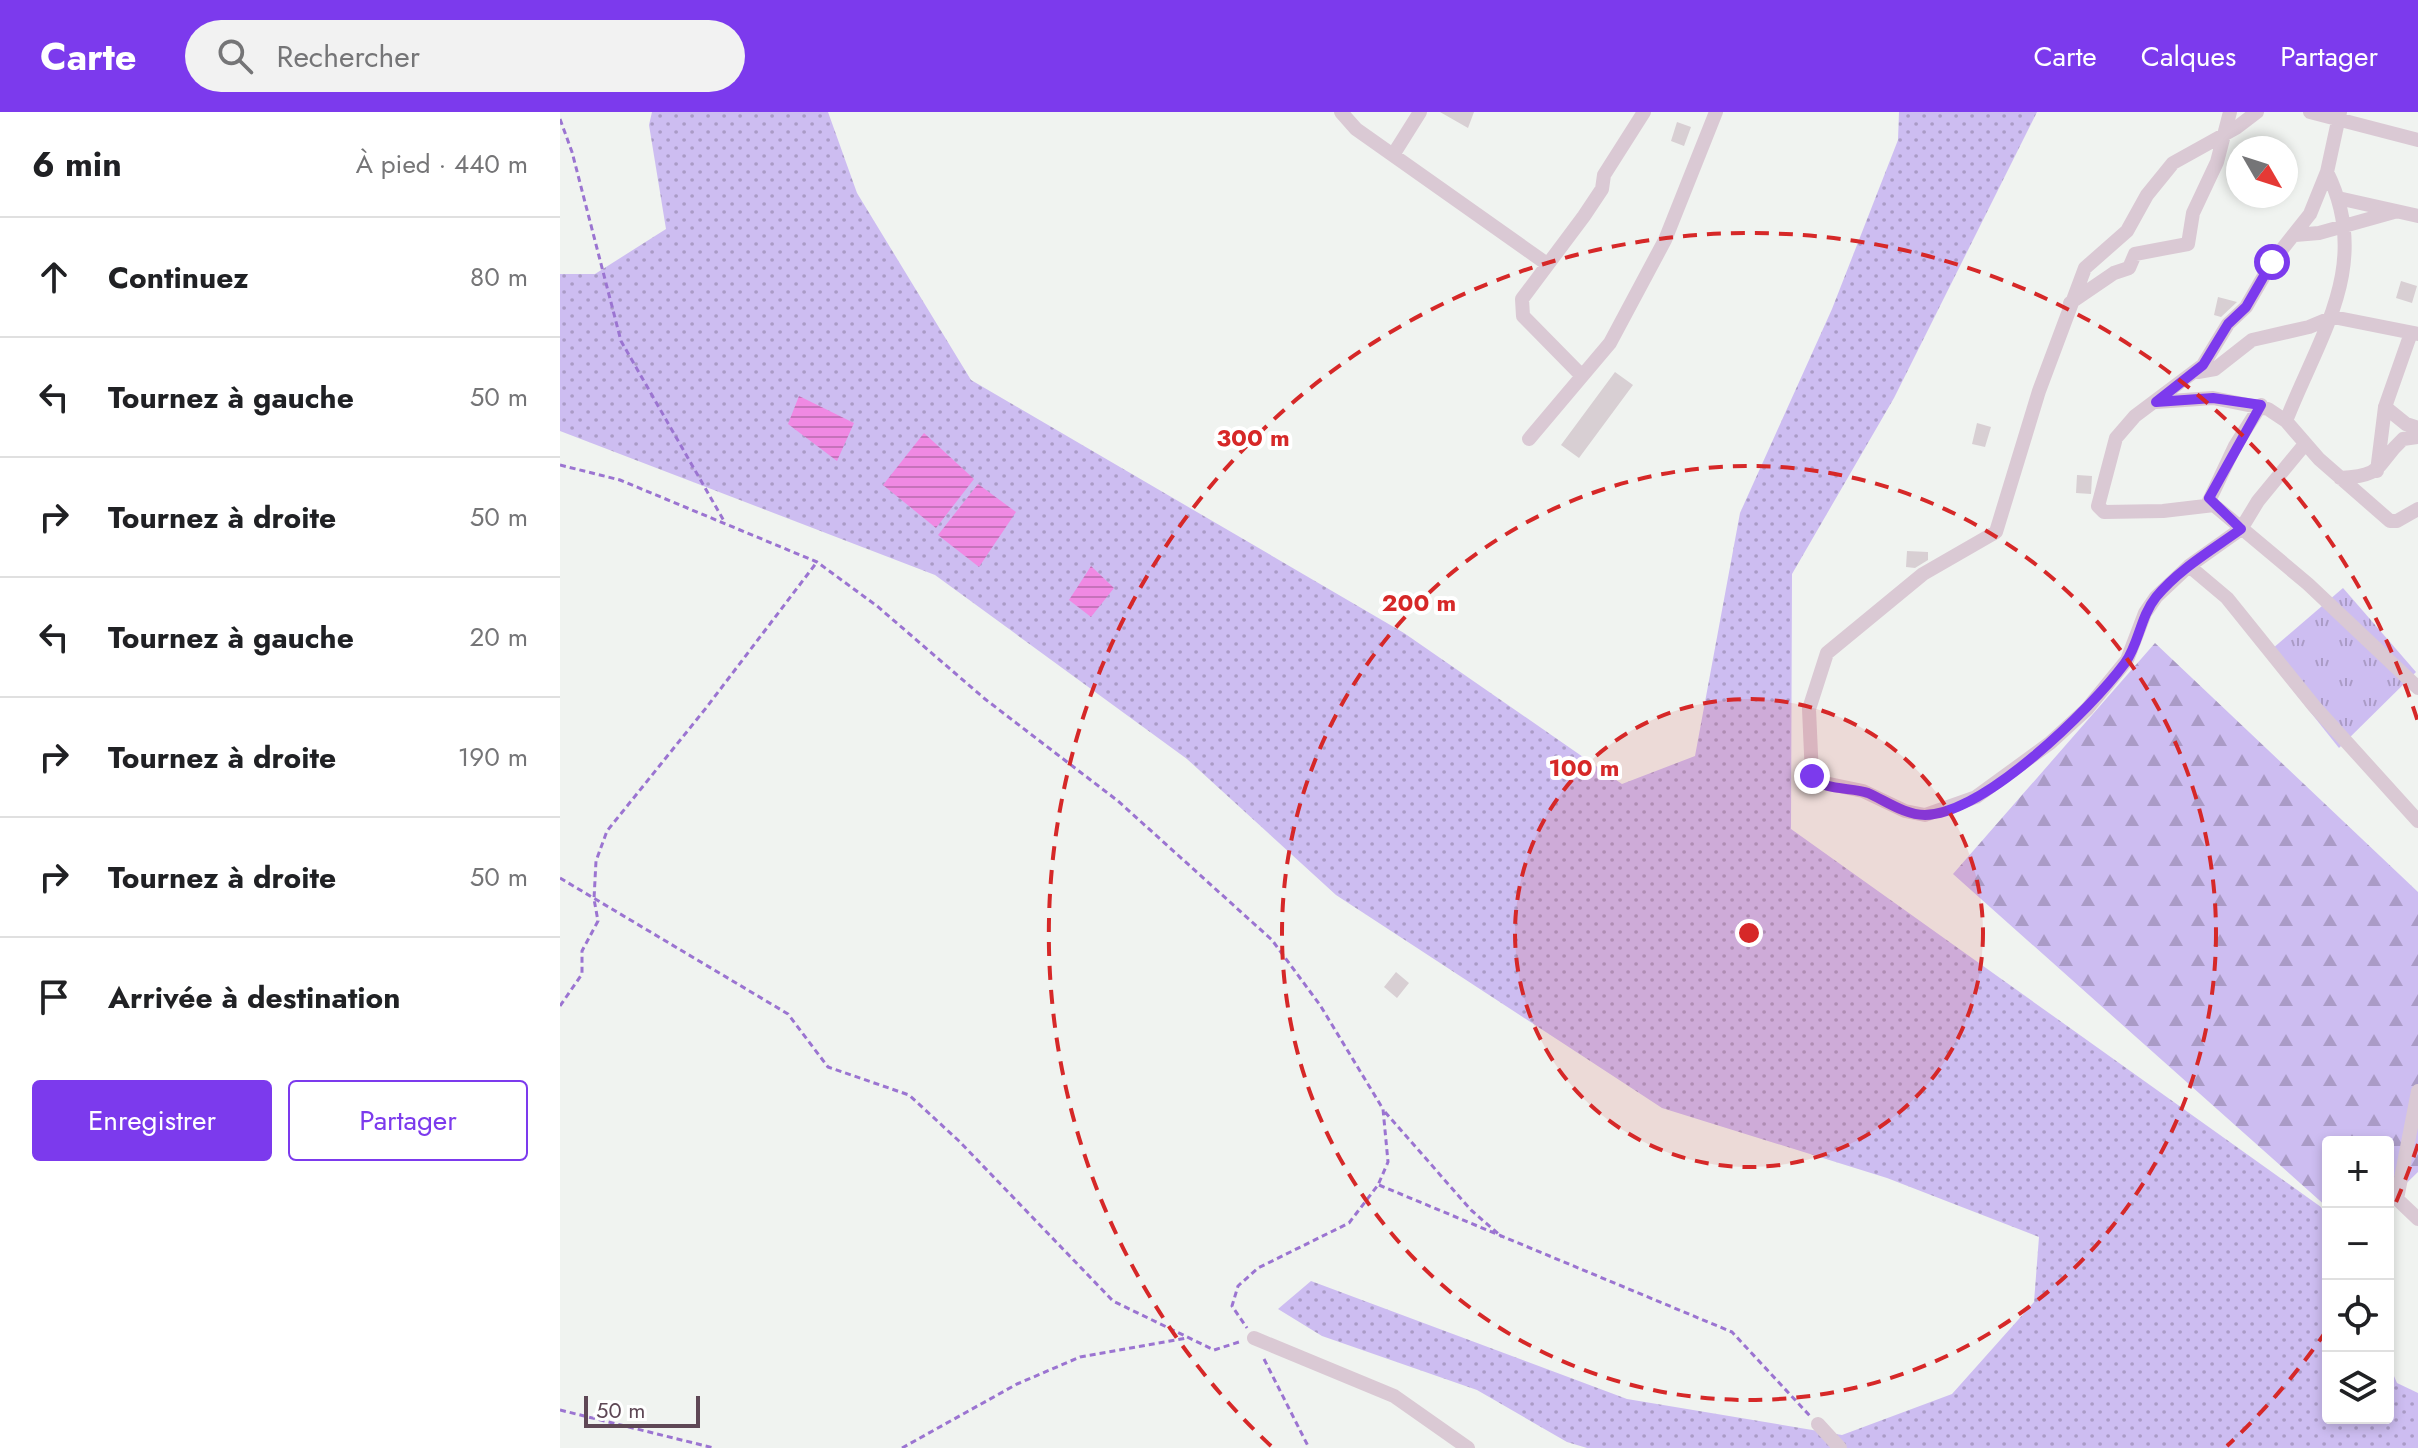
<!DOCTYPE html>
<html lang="fr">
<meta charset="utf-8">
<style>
body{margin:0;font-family:Jost,sans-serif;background:#f2f2f2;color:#202124}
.controls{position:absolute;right:24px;bottom:24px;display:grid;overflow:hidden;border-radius:8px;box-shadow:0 4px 12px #0003}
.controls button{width:72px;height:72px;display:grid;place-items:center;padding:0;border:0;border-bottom:2px solid #e0e0e0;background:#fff;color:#202124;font:40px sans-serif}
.compass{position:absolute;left:1666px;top:24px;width:72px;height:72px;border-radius:50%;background:#fff;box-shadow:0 4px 12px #0003;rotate:129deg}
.scale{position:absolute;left:24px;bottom:20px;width:116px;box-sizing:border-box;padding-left:8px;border:4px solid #5e4755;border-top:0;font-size:22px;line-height:28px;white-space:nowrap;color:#5e4755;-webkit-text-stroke:6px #fff;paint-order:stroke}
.stop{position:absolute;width:24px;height:24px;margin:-18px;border:6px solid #7c3aed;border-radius:50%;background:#fff}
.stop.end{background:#7c3aed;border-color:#fff;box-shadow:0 2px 8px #0008}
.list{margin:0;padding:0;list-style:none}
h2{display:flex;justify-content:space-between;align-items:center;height:104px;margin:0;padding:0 32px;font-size:34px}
h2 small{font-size:26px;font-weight:400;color:#757577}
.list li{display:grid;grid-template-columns:52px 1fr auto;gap:24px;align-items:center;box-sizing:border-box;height:120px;padding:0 32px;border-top:2px solid #e0e0e0}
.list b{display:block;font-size:30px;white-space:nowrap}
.list em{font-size:26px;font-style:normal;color:#757577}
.actions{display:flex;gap:16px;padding:24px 32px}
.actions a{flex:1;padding:18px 0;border:2px solid #7c3aed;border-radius:8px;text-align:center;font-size:28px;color:#7c3aed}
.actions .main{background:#7c3aed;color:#fff}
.icon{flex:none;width:44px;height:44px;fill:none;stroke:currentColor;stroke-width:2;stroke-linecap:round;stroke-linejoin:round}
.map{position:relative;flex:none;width:1858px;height:1336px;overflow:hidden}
header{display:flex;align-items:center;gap:48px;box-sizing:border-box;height:112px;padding:0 40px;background:#7c3aed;color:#fff}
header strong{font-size:38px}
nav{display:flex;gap:44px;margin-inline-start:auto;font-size:28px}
.search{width:560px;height:72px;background:#f2f2f2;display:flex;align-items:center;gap:20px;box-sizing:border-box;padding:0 28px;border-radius:44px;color:#757577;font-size:30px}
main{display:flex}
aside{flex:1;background:#fff}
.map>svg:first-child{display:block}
.grass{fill:url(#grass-tufts)}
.forest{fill:url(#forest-firs)}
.garden{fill:url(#garden-dots)}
.water{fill:url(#water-rules)}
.building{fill:#d8cfd3}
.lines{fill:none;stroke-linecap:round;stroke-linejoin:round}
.path{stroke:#9b74d1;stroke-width:3;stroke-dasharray:6 4;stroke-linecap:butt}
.street{stroke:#dac9d4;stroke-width:14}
.route{stroke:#7c3aed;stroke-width:10}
.ring{fill:none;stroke:#d62828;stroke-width:4;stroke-dasharray:14 10}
.centre{fill:#d62828;stroke:#fff;stroke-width:4}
.ring-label{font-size:24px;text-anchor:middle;font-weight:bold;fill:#d62828;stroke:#fff;stroke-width:8;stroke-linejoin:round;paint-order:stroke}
</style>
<header>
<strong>Carte</strong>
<div class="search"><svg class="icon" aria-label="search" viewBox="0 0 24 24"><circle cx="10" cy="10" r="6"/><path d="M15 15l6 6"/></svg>Rechercher</div>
<nav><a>Carte</a><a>Calques</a><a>Partager</a></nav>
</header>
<main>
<aside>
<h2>6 min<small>À pied · 440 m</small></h2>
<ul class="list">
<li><svg class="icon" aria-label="ahead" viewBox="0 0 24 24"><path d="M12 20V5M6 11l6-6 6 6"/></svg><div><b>Continuez</b></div><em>80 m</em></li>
<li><svg class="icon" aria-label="left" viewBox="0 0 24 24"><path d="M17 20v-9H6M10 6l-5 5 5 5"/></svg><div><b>Tournez à gauche</b></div><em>50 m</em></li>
<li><svg class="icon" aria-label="right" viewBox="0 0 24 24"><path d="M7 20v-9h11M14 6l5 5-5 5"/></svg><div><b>Tournez à droite</b></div><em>50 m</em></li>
<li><svg class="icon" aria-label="left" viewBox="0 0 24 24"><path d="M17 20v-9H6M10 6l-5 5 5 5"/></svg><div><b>Tournez à gauche</b></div><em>20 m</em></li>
<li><svg class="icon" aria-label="right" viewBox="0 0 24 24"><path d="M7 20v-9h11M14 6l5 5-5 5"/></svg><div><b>Tournez à droite</b></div><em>190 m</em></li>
<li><svg class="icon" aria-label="right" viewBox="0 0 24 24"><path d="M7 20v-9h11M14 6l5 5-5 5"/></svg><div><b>Tournez à droite</b></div><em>50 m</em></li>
<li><svg class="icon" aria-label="arrive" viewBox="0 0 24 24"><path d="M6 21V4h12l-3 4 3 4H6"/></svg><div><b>Arrivée à destination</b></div></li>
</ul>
<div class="actions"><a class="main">Enregistrer</a><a>Partager</a></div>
</aside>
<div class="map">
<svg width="1858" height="1336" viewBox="0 0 1858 1336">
<defs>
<pattern id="grass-tufts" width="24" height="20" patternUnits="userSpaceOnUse" patternTransform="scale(2)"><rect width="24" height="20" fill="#cdbdf1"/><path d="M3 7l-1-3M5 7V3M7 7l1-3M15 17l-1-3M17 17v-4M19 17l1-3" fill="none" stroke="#aa9bc6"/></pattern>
<pattern id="forest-firs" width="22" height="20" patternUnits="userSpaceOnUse" patternTransform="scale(2)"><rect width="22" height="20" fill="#cdbdf1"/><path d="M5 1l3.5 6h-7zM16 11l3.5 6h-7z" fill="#aa9bc6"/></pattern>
<pattern id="garden-dots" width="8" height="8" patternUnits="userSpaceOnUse" patternTransform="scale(2)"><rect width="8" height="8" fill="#cdbdf1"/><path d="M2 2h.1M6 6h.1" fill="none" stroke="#aa9bc6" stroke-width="1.8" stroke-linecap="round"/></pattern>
<pattern id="water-rules" width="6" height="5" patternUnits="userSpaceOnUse" patternTransform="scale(2)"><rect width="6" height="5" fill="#f089e3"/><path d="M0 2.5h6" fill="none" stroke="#c672bb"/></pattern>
</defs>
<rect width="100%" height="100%" fill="#f0f3f0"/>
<path class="grass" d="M1783,476L1856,560L1779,636L1705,543Z"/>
<path class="forest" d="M1595,531L1858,780V1060L1828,1089V1030H1768V1096L1393,762Z"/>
<path class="garden" d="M92,0H268L297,81L411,268L844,521L1062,672L1135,644L1180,401L1272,197L1338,28L1339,0H1477L1334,286L1232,462L1231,717L1761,1095L1768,1110V1306H1828V1250L1837,1271L1858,1281V1336H1027L1007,1330L917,1278L762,1224L718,1197L751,1169L1067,1287L1282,1323L1392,1282L1474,1190L1479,1125L1327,1066L1102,996L776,783L627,647L375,463L0,319V162H35L106,117L89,13Z"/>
<path class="water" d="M239,284L294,311L277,349L228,312Z
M364,321L414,367L376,416L323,373Z
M418,372L456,400L419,455L378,423Z
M531,454L554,476L531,505L509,488Z"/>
<path class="building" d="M880,0H914L908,16Z
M1117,10L1131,15L1124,34L1111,29Z
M1841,169L1857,174L1852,191L1836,186Z
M1658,185L1677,190L1661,205L1654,203Z
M1055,260L1073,273L1019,346L1001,333Z
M1417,311L1431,315L1425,335L1412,332Z
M1517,363L1532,364L1531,382L1516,381Z
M1347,439L1368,440V448L1355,456L1346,455Z
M836,860L849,871L837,886L824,875Z"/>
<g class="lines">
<path class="path" d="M0,7L12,40L61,229L164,409
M0,353L60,368L257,450L317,494L425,587L558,689L712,828L760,893L823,997L828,1050L818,1073L789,1111L698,1156L678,1174L672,1194L687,1216
M0,766L228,902L268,955L349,983L399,1029L553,1189L654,1238L679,1230
M0,894L22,862V839L38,809L34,787L36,749L47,719L146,596L257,450
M825,1000L911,1098L942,1125
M819,1073L1172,1220L1250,1304
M704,1247L749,1336
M0,1298L154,1336
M342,1336L457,1272L520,1245L627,1226"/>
<path class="street" d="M781,0L796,17L987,152
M1697,0L1676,16L1613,51L1587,83L1567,119L1525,156L1479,279L1436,420L1363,462L1267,541L1249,597L1252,664L1255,669L1303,679L1345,699L1365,703L1416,685L1490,631L1527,597L1567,548L1585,501L1596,485L1629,454L1681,417L1698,389L1745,332
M1750,0L1858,28
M833,43L860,0
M1778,86L1858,104
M1735,123L1759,121L1834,100
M1510,191L1554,161L1569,156L1575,142L1628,132L1633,101L1657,50L1670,0
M1638,260L1655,257L1692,228L1749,215L1773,205L1858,222
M1022,264L963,204L962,187L1024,104L1042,77L1044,63L1084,0
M1596,290L1653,286L1708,297L1726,309L1759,347L1830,409H1837L1858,397
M1701,293L1675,334L1649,389L1748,472L1858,576
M1825,295L1846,312L1858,316
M1726,309C1759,224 1813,153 1767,60
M969,327L1050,231L1105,128L1156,0
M1817,359L1825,295L1851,221
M1780,366C1826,363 1814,354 1843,327L1858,325
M1654,393L1603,399L1544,400L1538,394L1556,326L1575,304L1643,253L1668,212L1686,195L1712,150L1750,102L1767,60L1780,0
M1629,454L1667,486L1754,594L1858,709
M1858,979L1837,1087L1858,1107
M694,1226L834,1284L908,1336
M1258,1312L1280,1336"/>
</g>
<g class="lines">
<path class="route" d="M1252,664C1261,679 1292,675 1308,681C1326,689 1345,703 1365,703C1425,701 1530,598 1565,551C1579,532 1580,505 1596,485C1619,457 1652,438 1681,417L1649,386L1701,293L1653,286L1596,290L1643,253L1668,212L1686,195L1712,150"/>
</g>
<circle cx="1189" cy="821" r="234" fill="#d62828" fill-opacity=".12"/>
<g class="ring">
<circle cx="1189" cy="821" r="234"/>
<circle cx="1189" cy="821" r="467"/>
<path d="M1858 1032A701 701 0 0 1 1829 1106M1767 1218A701 701 0 0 1 1667 1334M711 1334A701 701 0 1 1 1858 610"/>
</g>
<circle cx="1189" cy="821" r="12" class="centre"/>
<g class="ring-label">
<text x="693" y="334">300 m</text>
<text x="859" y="499">200 m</text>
<text x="1024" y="664">100 m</text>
</g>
</svg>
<div class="controls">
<button>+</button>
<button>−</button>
<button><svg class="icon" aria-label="locate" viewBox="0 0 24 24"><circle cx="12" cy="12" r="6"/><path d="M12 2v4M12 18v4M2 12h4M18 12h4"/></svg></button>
<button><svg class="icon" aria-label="layers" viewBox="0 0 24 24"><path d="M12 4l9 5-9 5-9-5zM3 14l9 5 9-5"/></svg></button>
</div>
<svg class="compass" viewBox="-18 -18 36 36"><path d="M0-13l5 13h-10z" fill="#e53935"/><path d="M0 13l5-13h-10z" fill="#757577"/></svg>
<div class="scale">50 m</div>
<div class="stop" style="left:1712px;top:150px"></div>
<div class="stop end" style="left:1252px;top:664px"></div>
</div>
</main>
